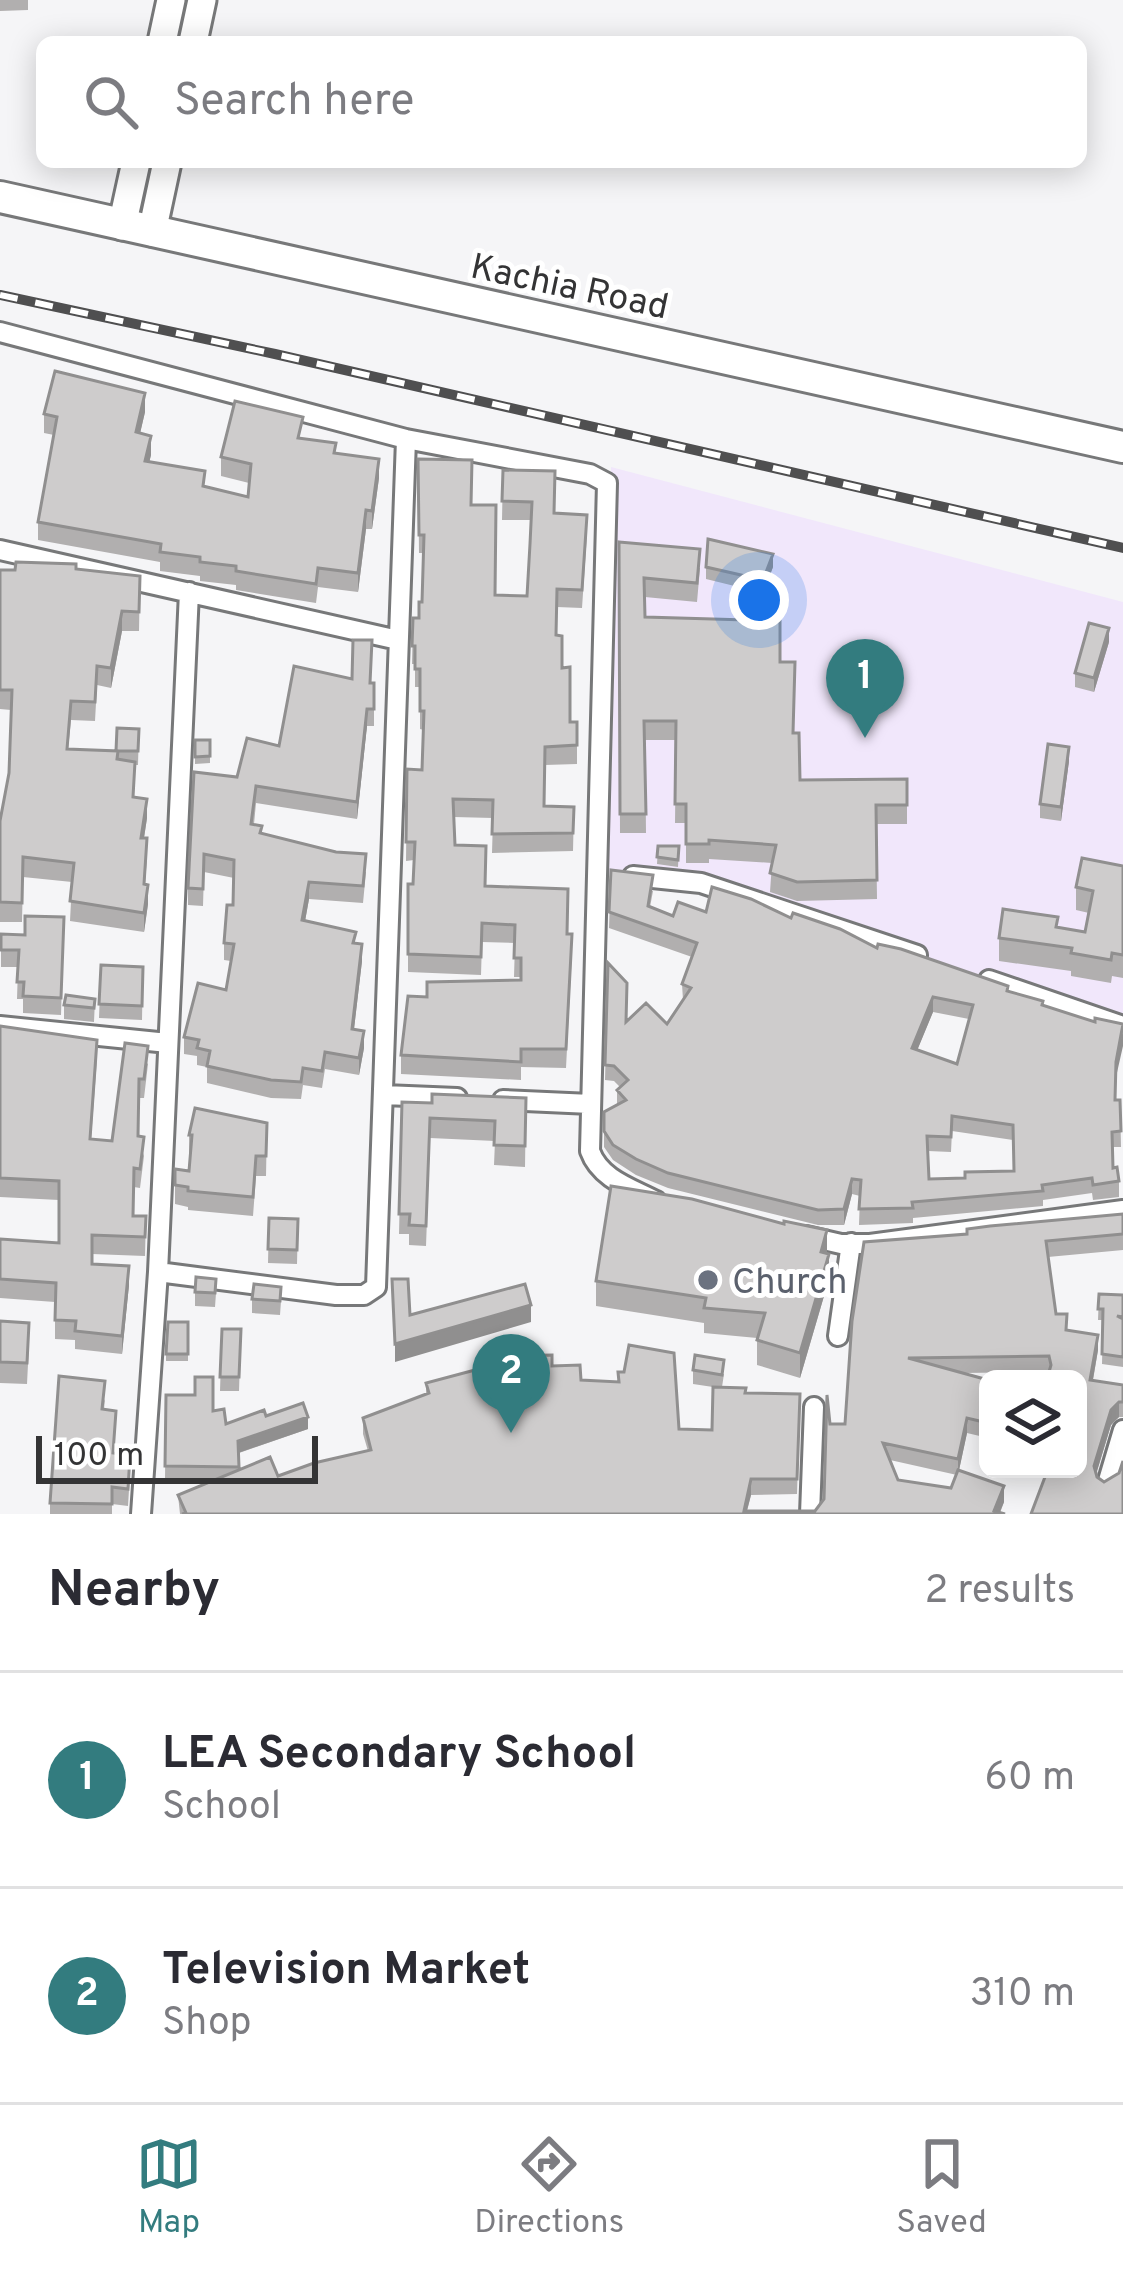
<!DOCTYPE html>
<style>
body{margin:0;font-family:Overpass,sans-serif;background:#f7f7f7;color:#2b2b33}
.controls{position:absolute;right:36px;bottom:36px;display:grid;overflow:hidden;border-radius:18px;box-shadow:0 6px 30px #0003}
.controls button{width:108px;height:108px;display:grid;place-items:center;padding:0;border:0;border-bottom:3px solid #e1e1e2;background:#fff;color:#2b2b33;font:60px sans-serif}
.scale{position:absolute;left:36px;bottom:30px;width:282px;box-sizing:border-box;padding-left:12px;border:6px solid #343435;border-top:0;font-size:33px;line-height:42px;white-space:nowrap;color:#343435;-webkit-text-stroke:9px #fff;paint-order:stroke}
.you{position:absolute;left:759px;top:600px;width:42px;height:42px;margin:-30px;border:9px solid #fff;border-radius:50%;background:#1a73e8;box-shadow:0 0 0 18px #1a73e833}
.badge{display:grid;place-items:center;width:78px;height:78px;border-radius:50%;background:#337c7f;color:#fff;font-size:39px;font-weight:700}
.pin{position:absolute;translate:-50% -99px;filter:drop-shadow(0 3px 6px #0008)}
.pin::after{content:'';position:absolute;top:63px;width:42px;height:36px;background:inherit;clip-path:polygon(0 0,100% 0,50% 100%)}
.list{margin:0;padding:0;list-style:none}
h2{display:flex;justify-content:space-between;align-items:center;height:156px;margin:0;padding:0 48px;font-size:51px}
h2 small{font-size:39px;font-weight:400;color:#7c7c81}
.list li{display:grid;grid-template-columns:78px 1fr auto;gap:36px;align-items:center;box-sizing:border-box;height:216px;padding:0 48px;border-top:3px solid #e1e1e2}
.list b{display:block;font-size:45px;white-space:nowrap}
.list p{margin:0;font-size:39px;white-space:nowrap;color:#7c7c81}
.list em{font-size:39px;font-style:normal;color:#7c7c81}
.icon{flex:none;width:66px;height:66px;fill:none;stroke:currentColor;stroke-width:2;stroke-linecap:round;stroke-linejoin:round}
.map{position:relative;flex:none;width:1123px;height:1514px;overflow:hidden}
.search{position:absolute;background:#fff;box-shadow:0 6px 30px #0003;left:36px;right:36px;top:36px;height:132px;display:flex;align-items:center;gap:30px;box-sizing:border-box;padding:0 42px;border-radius:18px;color:#7c7c81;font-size:45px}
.sheet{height:588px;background:#fff}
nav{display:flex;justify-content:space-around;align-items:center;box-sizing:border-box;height:168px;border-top:3px solid #e1e1e2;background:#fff;font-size:33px;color:#7c7c81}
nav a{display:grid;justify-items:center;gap:6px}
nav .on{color:#337c7f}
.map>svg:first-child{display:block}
.education{fill:#f1e7fb}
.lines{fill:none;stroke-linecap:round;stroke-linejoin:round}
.street-casing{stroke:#777879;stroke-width:24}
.secondary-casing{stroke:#777879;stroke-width:33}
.primary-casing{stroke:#777879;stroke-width:36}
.street{stroke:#fff;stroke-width:18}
.secondary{stroke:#fff;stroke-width:27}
.primary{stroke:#fff;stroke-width:30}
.rail-casing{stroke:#4f4f50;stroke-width:10}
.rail{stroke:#fff;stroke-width:6;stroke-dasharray:18;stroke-linecap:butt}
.wall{fill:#b1afaf;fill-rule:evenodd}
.shaded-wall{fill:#908f8f}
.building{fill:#cecccc;stroke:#908f8f;stroke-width:3;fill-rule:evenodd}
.worship-dot{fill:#6b7280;stroke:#fff;stroke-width:4.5}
.labels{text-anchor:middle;stroke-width:10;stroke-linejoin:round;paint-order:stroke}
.street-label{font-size:36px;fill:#343435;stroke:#fff}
.worship-label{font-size:36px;fill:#5b616d;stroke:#fff;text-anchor:start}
</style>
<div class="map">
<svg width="1123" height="1514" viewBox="0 0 1123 1514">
<rect width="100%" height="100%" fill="#f5f5f7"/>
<path class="education" d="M611,467L1123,602V1033L733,892L605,873Z"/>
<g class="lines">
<g class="street-casing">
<path id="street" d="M0,332L406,439L590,474L607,483L590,1151C600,1179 631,1188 656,1201
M0,550L398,640
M633,876L701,883L917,955
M989,980L1123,1026
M0,1026L168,1043
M384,1095L457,1098
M503,1100L591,1104
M806,1236L841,1244H870L1123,1210
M158,1272L336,1295H364L376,1287L406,439
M838,1336L851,1243
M1107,1484L1123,1430
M141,1514L158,1272L189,592
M810,1514L814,1407"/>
</g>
<g class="secondary-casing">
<path id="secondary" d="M162,42L171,0
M193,42L202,0
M122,226L136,162
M152,232L167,162"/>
</g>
<g class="primary-casing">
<path id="primary" d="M0,197L1123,447"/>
</g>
<use href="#street" class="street"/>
<use href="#secondary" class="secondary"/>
<use href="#primary" class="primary"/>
<g class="rail-casing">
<path id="rail" d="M0,295L275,354L1123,548"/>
</g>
<use href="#rail" class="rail"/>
</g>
<path class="wall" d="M0,0H28V10L0,11Z
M145,412L140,433L151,455L149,462L205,487L248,497L249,483L221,476V457L302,438L336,454L379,478L372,529H366L358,592L318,587L316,603L236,590V585L200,581V576L160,571V562L38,540V522L54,435L44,433V414Z
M418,459L471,505L495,595L527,596L531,520H502L503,470L555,513L587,534L582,608L557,607L556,635L570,722H577V764L545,765L544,806L574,807L573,851L492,853L493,818L454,817L455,845L486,886L567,934L572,952L566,1068L521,1067V1080L401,1074V1055L427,997L521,980V977H514L515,943L482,942L481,975L408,972V884H413L414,860L406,861L407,769L422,770L424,730L420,729V687H415V664H412L413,618H419L422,602L423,553H419Z
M619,542L700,568L697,602L645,597V617L780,662L794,733L800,780L907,779V824H876L877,899L797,901L770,892L772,863L709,859V863H686V823H675L676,740H645L646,833H620Z
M706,567H773L763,593L706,579Z
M76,569L140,576L139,631H122L111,688L97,685L95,721L71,720L68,749L116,751L139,729L138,765H135L134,797L147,818L144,838L147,858L145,884L148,904L144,932L70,921L72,882L23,877L22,922H0V821L9,773L11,710L0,709V570Z
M1109,642L1094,692L1075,687V673Z
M371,683H374V726H367L357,819L256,803L254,824L262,833L366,872L363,903L309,899L305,921L356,943L362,961L354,1029L364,1048L359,1075L325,1069L322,1088L303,1085L301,1099L271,1098L207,1083V1067L197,1065V1056L184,1054V1037L226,990L231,961L224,960V943L233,905L234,878L204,872L203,906L188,905V888L237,777Z
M195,740H210V763L195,764Z
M1069,761L1061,821L1040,818V804Z
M658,846H679L678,867L657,864Z
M1123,866V978L1112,976L1111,983L1071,976V971L999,961V938L1058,927L1085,932L1089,913L1076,910V887Z
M611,870L653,891L650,907L673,916L706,912L791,918L1008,992L1043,1006L1116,1077L1115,1100H1120L1121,1147H1112L1113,1168L1119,1181V1197L1093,1200L1092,1193L1043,1200V1206L913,1218V1223L859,1225L860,1196L852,1194L844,1225H818L668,1188L636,1175L613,1160L604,1147V1112L617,1106V1090L620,1087L614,1081L605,1080L608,963L626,1021L667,1024L683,1000L682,984L692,957L609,928ZM933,1012L969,1019L957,1064L917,1050ZM952,1131L1013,1140L1014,1171L965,1178L929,1179L928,1151L951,1152Z
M64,917L61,1015L23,1013V999H17L18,967H1V934L25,935Z
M101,965L143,967L142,1020L99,1018Z
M95,999L94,1022L64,1019V1005Z
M0,1026L97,1059L91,1139L112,1141L125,1043L148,1064L144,1098H139L138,1136L144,1156L140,1188L134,1187L133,1216H146L145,1256L92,1254V1264L129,1285L122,1354L75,1349V1340L55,1339V1302L0,1298V1239L59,1243V1200L0,1197Z
M526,1098L525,1167L494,1165L495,1141L430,1138L426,1246L409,1245V1234H399L402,1102L432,1103Z
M267,1123L266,1176H256L253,1216L188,1210V1207L175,1204V1169L189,1171V1135Z
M1123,1214V1250L1048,1257L1056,1314L1067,1330L1098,1350L1093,1380L1123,1385V1417H1119L1111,1425L1096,1474L1123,1514L1078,1469L1049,1372L963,1373L988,1380V1438L967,1433L959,1470L1004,1502L1000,1513L180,1514L178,1495L216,1479H165L166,1395L213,1411L226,1424L266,1416L308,1429L239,1453V1470L278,1476L368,1451L363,1434V1418L426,1394V1383L552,1366L679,1429L712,1430L713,1387L693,1384V1370L724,1374L722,1387L745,1393L800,1394L797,1494L751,1495L747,1511H815L824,1499L830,1424H845L967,1234ZM890,1460L957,1475L951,1488L898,1480Z
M269,1218L298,1219L297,1264L268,1263Z
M827,1253L829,1279L800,1378L757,1365V1338L704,1333V1323L596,1306V1281Z
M195,1292L216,1293L215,1307L195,1306Z
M1099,1294L1123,1295V1367L1102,1364L1103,1320H1098Z
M252,1299L281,1301L280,1315L252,1313Z
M0,1321L29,1344L27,1384L0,1383Z
M188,1322V1361H166V1354Z
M222,1329H241L239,1391H220Z
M105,1399L104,1409L114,1453L130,1473L128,1506L112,1504V1514H50V1503Z"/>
<path class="shaded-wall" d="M145,393V412L136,451V432Z
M151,436V455L145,480V461Z
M379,459V478L372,529V511Z
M366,510V529L358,592V573Z
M773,554V567L763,593V580Z
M122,611V631L111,688V668Z
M1109,628V642L1094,692V678Z
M367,709V726L357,819V802Z
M1069,747V761L1061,821V807Z
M147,799V818L141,857V838Z
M309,882V899L302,938V920Z
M148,885V904L144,932V913Z
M362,944V961L352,1046V1029Z
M933,997V1012L912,1063V1048Z
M1123,1030V1046L1116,1077V1062Z
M364,1031V1048L359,1075V1058Z
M852,1179V1194L844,1225V1209Z
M827,1230V1255L821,1252Z
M829,1254V1279L800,1378V1353Z
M129,1266V1285L122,1354V1336Z
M531,1305V1322L395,1362V1344Z
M1098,1335V1350L1090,1396V1380Z
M1119,1402V1417L1111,1425L1094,1481V1466L1111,1410Z
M308,1417V1429L238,1453V1441Z
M967,1418V1433L958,1475V1459Z
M751,1479V1495L746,1514H744Z
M1004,1486V1502L999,1514H994Z"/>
<path class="building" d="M55,371L145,393L136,432L151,436L145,461L205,471L203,486L248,497L251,464L221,457L235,401L303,417L298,438L336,443L334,453L379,459L372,511L366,510L358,573L318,568L316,584L236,571V566L200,562V557L160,552L161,544L38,522L57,417L44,414Z
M418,459L472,460L471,505H496L495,595L527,596L530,544L532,502L502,501L503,470L555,471L554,513L587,515L582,590L557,589L556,635L562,636V668L570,667V722H577V745L545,747L544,806L574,807L573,833L492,834L493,800L453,799L455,845L486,846L485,886L568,889L567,934H572L566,1049H521V1062L401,1055L408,996L427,997V982L521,980V958H514L515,925L482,923L481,957L408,954V884H413L415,842H406L407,769L422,770L424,711H420V669H415V646H412L413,618H419V602H422L424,535H419Z
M708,539L773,554L763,580L706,567Z
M619,542L700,549L697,583L644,578L645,617L780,621V662H795L793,733H799L800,780L907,779V805H876L877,880L797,882L770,873L776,845L709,840V844H686V804H675L676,721H644L646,814H620Z
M16,562L76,564V569L140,576L139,612L122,611L111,668L97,666L95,702L71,701L67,749L118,751L117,759L135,762L133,797L147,799L141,838H147L144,884L148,885L144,913L70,901L74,863L23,857L22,903L0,902V821L9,773L12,690H0V570H15Z
M1089,623L1109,628L1094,678L1075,673Z
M353,640H372L370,683H374V709H367L357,802L256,786L251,824L262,826L260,833L336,852L366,854L363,886L309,882L302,920L356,932L353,943L362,944L352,1029L364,1031L359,1058L325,1052L322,1071L303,1068L301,1082L271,1080L207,1066L210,1051L197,1048L199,1040L184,1037L198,983L226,990L234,944L224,943L227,905H233L234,860L204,854L203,889L188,888L194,772L237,777L247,738L279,746L294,666L352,679Z
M117,728L139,729L138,751H116Z
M195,740H210V756L195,757Z
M1048,744L1069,747L1061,807L1040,804Z
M658,846H679L678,860L657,857Z
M1082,858L1123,866V955L1112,953L1111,960L1071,953L1072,948L999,938L1003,909L1058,917L1056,927L1085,932L1093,891L1076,887Z
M611,870L653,875L648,906L673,916L678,902L706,912L712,887L751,899L791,918L793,913L840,929L877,948L878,944L901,949L1008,986L1007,991L1043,1001L1042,1005L1095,1022V1018L1123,1024L1116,1062L1115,1100H1120L1121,1131L1112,1132L1113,1168L1117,1167L1119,1181L1093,1185L1092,1178L1042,1185L1043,1191L912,1202L913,1208L859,1209L861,1180L852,1179L844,1209L818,1210L668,1173L636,1159L613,1145L604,1131V1112L626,1100L617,1090L628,1080L614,1066L605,1065L608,963L627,983L626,1022L646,1003L667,1024L691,988L682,984L697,943L609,912ZM933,997L973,1005L957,1064L912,1048ZM952,1116L1013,1125L1014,1171L965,1172V1178L929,1179L927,1136L951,1137Z
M25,916L64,917L61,998L23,996L24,982H17L19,950H1V934L25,935Z
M101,965L143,967L142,1006L99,1004Z
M66,995L95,999L94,1008L64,1005Z
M0,1026L97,1040L90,1139L112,1141L125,1043L148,1046L144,1079H139L138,1136L144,1137L140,1169L134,1168L133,1216H146L145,1237L92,1235V1264L129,1266L122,1336L75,1331L76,1321L55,1320L56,1283L0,1279V1239L59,1243V1181L0,1178Z
M432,1094L526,1098L525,1146L494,1145L495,1121L430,1118L426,1226L409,1225L410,1214H399L402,1102L432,1103Z
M195,1108L267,1123L266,1156H256L253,1197L188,1191V1187L175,1185V1169L189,1171L192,1135H189Z
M611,1186L692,1199L784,1224V1221L827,1230L821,1252L829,1254L800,1353L757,1340L765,1313L704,1308L706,1298L596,1281Z
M1123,1214V1234L1046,1241L1056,1314H1067L1066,1330L1098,1335L1090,1380L1123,1385V1402H1119L1111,1410L1094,1466L1097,1477L1104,1482L1119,1473L1123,1461V1514H1031L1048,1469H1078V1379H1047L1051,1365L1049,1356L908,1358L988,1380V1423L967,1418L958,1459L883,1443L898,1480L951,1488L958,1470L1004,1486L994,1511L1005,1514H182L186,1513L178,1495L270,1457L278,1476L314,1463L371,1450L363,1418L429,1393L426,1383L490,1366V1356L552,1355V1366L580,1365L581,1380L619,1382L618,1372H624L629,1345L674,1353L679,1429L712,1430L713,1387L746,1388L745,1393L800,1394L797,1479H751L744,1511H815L824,1499L827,1395L830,1424H845L852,1321L864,1242L967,1234V1229L990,1226Z
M269,1218L298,1219L297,1250L268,1249Z
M196,1277L216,1279L215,1293L195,1292Z
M392,1279H408L410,1315L525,1284L531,1305L395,1344Z
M254,1284L281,1287L280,1301L252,1299Z
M1099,1294L1123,1295V1317L1117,1316L1123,1319V1357L1102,1354L1103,1309H1098Z
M0,1321L29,1323L27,1363L0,1362Z
M168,1322H188V1354H166Z
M222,1329H241L239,1377H220Z
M695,1355L724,1360L722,1375L693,1370Z
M59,1376L105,1381L102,1409L116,1411L113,1453L130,1455L128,1489L112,1487V1504L50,1503Z
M195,1377H213V1411L224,1409L226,1424L264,1410L266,1416L303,1403L308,1417L238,1441L239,1467L165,1466L166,1395H195Z"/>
<circle class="worship-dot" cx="708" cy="1280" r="12"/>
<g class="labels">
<g class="street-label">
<text transform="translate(570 285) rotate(12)" y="13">Kachia Road</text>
</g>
<g class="worship-label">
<text x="732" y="1293">Church</text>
</g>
</g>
</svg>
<div class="controls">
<button><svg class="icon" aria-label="layers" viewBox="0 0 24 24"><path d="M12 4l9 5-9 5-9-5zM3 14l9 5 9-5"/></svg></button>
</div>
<div class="scale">100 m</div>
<div class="you"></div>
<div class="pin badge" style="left:865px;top:738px">1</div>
<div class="pin badge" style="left:511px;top:1433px">2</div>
<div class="search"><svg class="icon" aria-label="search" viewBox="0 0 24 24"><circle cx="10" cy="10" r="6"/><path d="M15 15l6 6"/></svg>Search here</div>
</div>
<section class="sheet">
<h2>Nearby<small>2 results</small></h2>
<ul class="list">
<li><span class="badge">1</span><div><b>LEA Secondary School</b><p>School</p></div><em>60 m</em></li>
<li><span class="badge">2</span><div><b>Television Market</b><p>Shop</p></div><em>310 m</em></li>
</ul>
</section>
<nav>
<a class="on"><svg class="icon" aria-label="map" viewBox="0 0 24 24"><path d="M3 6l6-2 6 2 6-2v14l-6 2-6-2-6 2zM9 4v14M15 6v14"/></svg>Map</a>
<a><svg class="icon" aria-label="directions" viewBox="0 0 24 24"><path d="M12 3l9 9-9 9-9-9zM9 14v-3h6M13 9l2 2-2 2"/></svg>Directions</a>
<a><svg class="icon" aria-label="saved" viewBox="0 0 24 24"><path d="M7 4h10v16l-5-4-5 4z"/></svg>Saved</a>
</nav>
